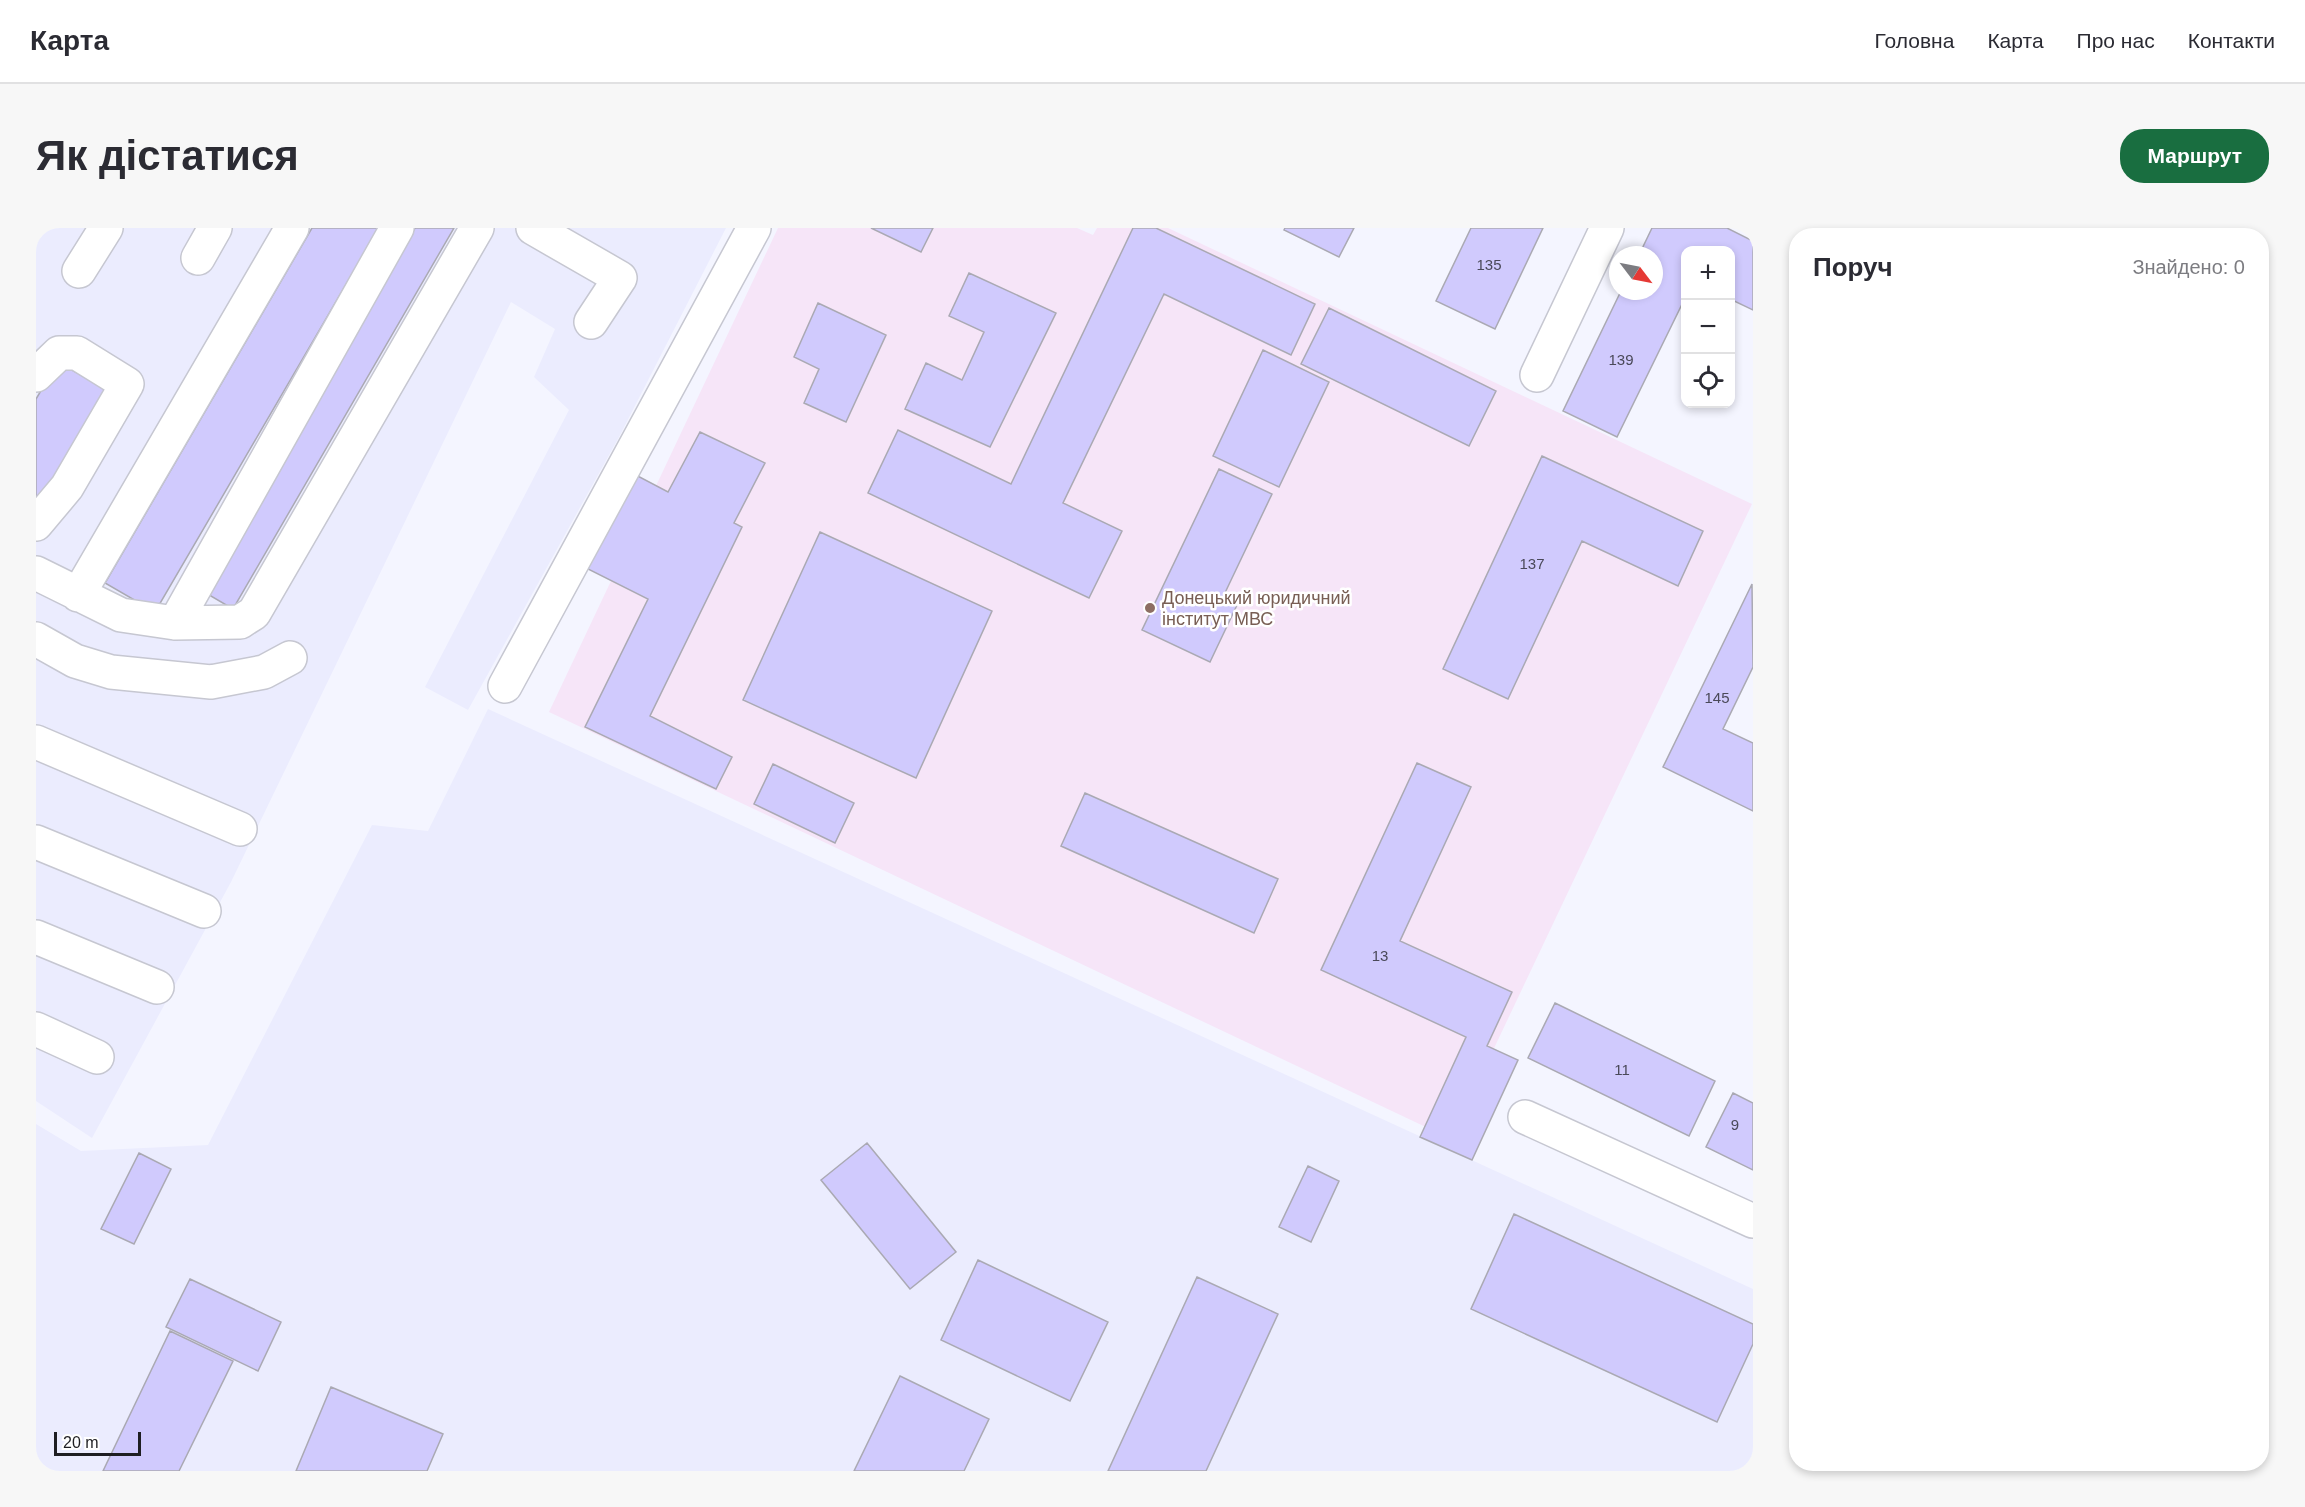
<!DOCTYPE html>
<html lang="uk">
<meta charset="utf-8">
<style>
body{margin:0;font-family:Helvetica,sans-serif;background:#f7f7f7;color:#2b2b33}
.controls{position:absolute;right:18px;top:18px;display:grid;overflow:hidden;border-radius:12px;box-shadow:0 3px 9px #0003}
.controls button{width:54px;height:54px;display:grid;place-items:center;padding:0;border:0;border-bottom:2px solid #e1e1e2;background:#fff;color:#2b2b33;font:30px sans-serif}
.compass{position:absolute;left:1573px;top:18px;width:54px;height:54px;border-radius:50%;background:#fff;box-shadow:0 3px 9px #0003;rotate:122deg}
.scale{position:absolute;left:18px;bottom:15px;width:87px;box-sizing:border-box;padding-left:6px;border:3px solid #1e1e22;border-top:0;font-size:16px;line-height:21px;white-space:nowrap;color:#1e1e22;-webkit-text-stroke:4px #fff;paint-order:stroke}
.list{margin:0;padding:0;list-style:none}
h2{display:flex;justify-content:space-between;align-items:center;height:78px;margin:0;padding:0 24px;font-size:26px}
h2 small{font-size:20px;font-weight:400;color:#7c7c81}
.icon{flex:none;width:33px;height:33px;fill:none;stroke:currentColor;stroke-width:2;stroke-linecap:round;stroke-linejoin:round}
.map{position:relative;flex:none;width:1717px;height:1243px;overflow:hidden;border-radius:24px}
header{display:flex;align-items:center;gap:36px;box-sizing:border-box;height:84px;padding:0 30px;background:#fff;border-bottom:2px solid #e1e1e2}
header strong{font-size:28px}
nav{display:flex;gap:33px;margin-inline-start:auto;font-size:21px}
.intro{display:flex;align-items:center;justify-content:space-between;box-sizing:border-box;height:144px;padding:0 36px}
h1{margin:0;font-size:42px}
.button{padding:15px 27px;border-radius:24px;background:#196e40;color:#fff;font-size:21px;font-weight:700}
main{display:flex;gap:36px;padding:0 36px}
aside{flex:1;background:#fff;border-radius:24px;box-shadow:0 3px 9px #0003}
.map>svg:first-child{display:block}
.built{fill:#ebecfe}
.education{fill:#f6e5f8}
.building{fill:#d0cafd;stroke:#aaa9b3;stroke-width:1.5}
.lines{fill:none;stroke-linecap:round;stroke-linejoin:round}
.minor-casing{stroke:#c6c7d1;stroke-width:36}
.minor{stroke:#fff;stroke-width:33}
.education-dot{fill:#8d6e63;stroke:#fff;stroke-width:2}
.labels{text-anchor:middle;stroke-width:5;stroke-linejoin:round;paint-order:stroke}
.number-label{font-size:15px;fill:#4a4959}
.education-label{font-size:18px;fill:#785e54;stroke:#fff;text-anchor:start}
</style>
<header>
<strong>Карта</strong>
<nav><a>Головна</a><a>Карта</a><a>Про нас</a><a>Контакти</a></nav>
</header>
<div class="intro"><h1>Як дістатися</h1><a class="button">Маршрут</a></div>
<main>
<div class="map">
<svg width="1717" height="1243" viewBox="0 0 1717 1243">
<rect width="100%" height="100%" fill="#f4f5ff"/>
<path class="built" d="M0,0H690L583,209L432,482L389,459L533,182L498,149L519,101L475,74L195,654L56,910L0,873Z
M452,481L1717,1061V1243H0V896L45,923L172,917L336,597L392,603Z"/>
<path class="education" d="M742,0H1041L1057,7L1061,0H1132L1716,276L1415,911L513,484Z"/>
<path class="building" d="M276,0H343L119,384L69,355Z
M379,0H418L197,381L168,364Z
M835,0H897L885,24Z
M1097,0H1120L1279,76L1255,127L1128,66L1027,275L1086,303L1053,370L832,265L862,202L975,256Z
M1249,0H1318L1303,29L1248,2Z
M1435,0H1507L1459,101L1400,73Z
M1616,0H1691L1717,13V82L1694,71V22H1650V68L1581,209L1527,183L1585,63H1618V27H1603Z
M933,45L1020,85L954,219L869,181L890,135L926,152L948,104L913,88Z
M782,75L850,107L810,194L768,175L783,141L758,129Z
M1293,80L1460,163L1433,218L1265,136Z
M1227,122L1293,154L1243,259L1177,228Z
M22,134L73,163L0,282V171Z
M664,204L729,235L698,295L706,299L614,488L696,529L680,561L549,499L612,371L550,340L598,246L632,264Z
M1506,228L1667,303L1642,358L1546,313L1472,471L1407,441Z
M1183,241L1236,266L1187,369L1202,375L1174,434L1106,402Z
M784,304L956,383L880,550L707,472Z
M1716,356L1717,439L1687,501L1717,515V583L1627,539Z
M1381,535L1435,559L1364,713L1476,764L1451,818L1482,832L1436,932L1384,909L1430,809L1285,742Z
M737,536L818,575L799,615L718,576Z
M1049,565L1242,651L1218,705L1025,618Z
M1519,775L1679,853L1653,908L1492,830Z
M1697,865L1717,875V942L1670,919Z
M831,915L920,1024L874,1061L785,952Z
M103,925L135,941L98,1016L65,1001Z
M1272,938L1303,953L1275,1014L1243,999Z
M1478,986L1717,1096V1116L1681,1194L1435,1081Z
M942,1032L1072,1094L1034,1173L905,1112Z
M1161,1049L1242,1086L1170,1243H1072Z
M154,1051L245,1094L222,1143L130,1099Z
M134,1103L197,1133L143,1243H67Z
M864,1148L953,1191L928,1243H818Z
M295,1159L407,1206L391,1243H260Z"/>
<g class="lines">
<g class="minor-casing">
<path id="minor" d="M497,0L584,50L555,94
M162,30L179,0
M43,43L70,0
M0,147L23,125H41L91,156L31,259L0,296
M1501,147L1571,0
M0,345L85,387L139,395L204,394L218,385L441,0
M42,367L256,0
M139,395L361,0
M0,411L39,433L75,444L175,454L228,444L254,430
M469,458L718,0
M0,514L204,601
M0,614L168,683
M0,709L121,759
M0,801L61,829
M1489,889L1717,993"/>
</g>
<use href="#minor" class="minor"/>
</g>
<circle class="education-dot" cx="1114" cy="380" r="6"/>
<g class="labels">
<g class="number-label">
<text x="1453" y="42">135</text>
<text x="1585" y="137">139</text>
<text x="1496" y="341">137</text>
<text x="1681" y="475">145</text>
<text x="1344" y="733">13</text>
<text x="1586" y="847">11</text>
<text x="1699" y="902">9</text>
</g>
<g class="education-label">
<text x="1126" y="376">Донецький юридичний<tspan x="1126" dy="21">інститут МВС</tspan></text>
</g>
</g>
</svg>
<div class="controls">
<button>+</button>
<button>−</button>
<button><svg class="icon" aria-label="locate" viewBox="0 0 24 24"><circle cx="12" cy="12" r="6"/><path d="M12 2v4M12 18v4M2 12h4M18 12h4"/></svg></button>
</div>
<svg class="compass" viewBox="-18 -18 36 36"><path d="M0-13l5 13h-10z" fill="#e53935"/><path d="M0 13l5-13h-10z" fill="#7c7c81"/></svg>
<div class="scale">20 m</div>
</div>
<aside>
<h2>Поруч<small>Знайдено: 0</small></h2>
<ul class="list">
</ul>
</aside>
</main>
